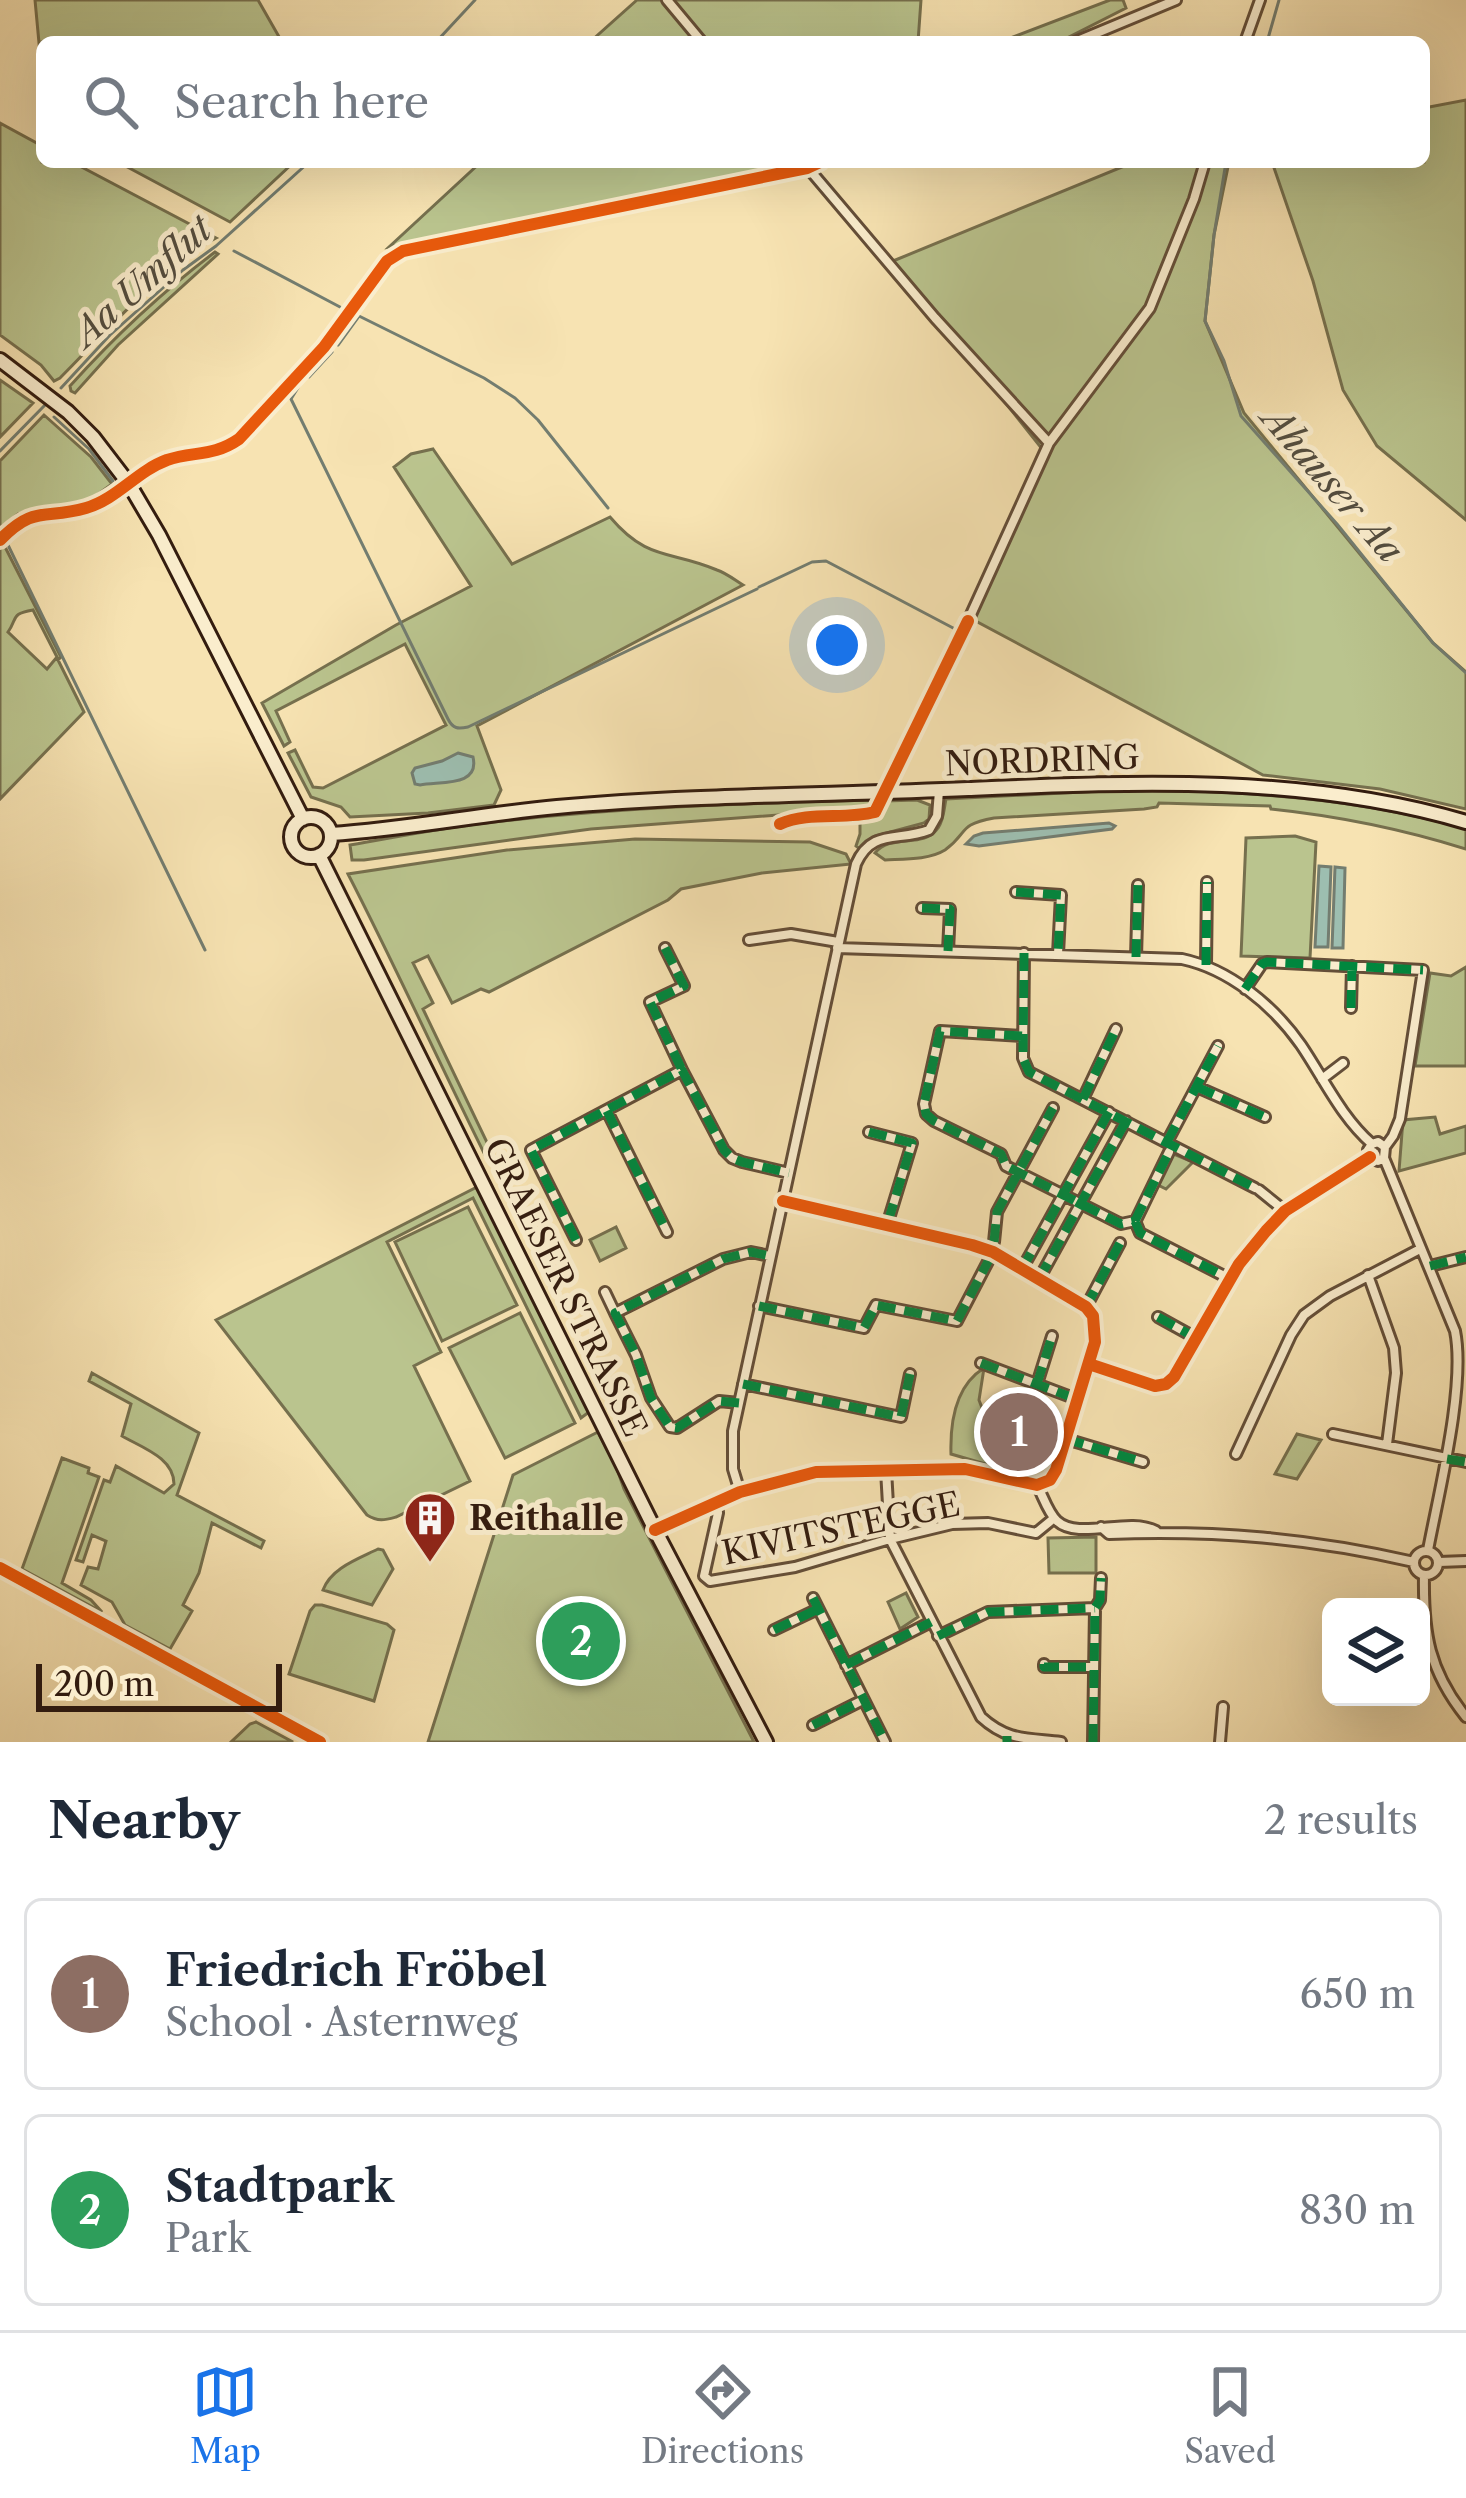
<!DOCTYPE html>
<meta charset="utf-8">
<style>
body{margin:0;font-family:"Libre Caslon Text",serif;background:#f2f2f3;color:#1f2937}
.controls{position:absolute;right:36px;bottom:36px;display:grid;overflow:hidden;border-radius:18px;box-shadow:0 12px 48px #0002}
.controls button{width:108px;height:108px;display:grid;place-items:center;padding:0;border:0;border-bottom:3px solid #e0e1e3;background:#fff;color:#1f2937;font:60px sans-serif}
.scale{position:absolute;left:36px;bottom:30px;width:246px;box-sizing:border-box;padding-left:12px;border:6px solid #331c0f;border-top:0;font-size:33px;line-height:42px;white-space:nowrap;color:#331c0f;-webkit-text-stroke:9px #faedcd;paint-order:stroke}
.you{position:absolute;left:837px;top:645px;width:42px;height:42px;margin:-30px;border:9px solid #fff;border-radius:50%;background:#1a73e8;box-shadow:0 0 0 18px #1a73e833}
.badge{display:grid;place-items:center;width:78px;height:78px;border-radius:50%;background:#1a73e8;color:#fff;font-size:39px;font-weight:700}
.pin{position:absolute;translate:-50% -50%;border:6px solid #fff;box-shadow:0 3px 12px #0006}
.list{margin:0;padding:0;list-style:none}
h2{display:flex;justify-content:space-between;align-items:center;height:156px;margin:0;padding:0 48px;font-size:51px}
h2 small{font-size:39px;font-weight:400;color:#747a83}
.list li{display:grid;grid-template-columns:78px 1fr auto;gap:36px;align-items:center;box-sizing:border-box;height:192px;margin:0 24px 24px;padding:0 24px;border:3px solid #e0e1e3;border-radius:18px}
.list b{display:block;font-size:45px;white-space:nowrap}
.list p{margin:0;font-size:39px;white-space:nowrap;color:#747a83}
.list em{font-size:39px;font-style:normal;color:#747a83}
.icon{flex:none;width:66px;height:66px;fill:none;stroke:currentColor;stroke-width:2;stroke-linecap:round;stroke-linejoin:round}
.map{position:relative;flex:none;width:1466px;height:1742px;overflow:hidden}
.search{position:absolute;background:#fff;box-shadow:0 12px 48px #0002;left:36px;right:36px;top:36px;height:132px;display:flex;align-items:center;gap:30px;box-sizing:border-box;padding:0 42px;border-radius:18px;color:#747a83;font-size:45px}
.sheet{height:588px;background:#fff}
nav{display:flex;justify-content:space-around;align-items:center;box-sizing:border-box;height:168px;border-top:3px solid #e0e1e3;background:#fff;font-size:33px;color:#747a83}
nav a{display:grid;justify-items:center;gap:6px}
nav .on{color:#1a73e8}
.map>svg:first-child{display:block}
.green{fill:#bac48e;stroke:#76704e;stroke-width:3;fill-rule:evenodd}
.water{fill:#9dbeb0;stroke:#737d70;stroke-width:3}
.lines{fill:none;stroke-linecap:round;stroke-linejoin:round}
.stream{stroke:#737d70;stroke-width:3}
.minor-casing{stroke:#644e38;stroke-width:14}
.secondary-casing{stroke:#331c0f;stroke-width:18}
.minor{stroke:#faedcd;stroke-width:8}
.secondary{stroke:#faedcd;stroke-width:12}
.quiet{stroke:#00873e;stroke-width:9;stroke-dasharray:18 9;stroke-linecap:butt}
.cycleway-casing{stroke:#faedcd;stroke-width:20}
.cycleway{stroke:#e8590c;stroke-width:12}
.labels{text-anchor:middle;stroke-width:10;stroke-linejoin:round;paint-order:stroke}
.street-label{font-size:33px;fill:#331c0f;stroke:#faedcd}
.poi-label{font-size:33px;font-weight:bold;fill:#331c0f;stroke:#faedcd;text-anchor:start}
.water-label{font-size:36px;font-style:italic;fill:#534d3f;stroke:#faedcd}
</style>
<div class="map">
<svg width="1466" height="1742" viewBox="0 0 1466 1742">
<rect width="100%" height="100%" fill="#f7e3b2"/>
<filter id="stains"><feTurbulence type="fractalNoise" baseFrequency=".00167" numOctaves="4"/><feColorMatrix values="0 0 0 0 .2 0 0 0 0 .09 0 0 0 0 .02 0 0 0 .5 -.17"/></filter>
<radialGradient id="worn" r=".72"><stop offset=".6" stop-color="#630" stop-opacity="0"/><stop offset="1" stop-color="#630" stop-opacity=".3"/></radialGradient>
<path class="green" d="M35,0H258L282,42H42V75Z
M637,0H921L918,42H590Z
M1110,0H1123L1126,8L1059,42H1000Z
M1466,100V520L1377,446L1343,390L1313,281L1272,162H1424V108Z
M0,123L42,146V162H72L216,238C162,267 104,334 60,378L54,381L41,365L0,335Z
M118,162H294L230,222Z
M481,162H821L805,170L389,247Z
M1134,162H1229L1214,235L1205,321L1244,413L1433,643L1466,672V809L1380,789L1263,775L972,619L1043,450L893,261Z
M215,252L218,254L118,345L75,393L71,391L70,386C115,336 162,292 215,252Z
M0,380L33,403L0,437Z
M44,415L91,457L112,484L90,500L18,514L2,527L0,525V461Z
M433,449L512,564L610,517C648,562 671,550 717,570C726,573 735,580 743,585L477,726L501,790L494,805L428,813L350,817L341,807L311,797L288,753L295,750L313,787L323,788L446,725L405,644L276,711L290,742L284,746L262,703L396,625L471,586L394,467L411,454Z
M3,543L61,657L58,660L84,712L0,799V546ZM33,610L57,657L47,669L8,632C18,618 10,614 33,610Z
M1139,789C1250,792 1359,798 1466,829V849C1402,829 1338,816 1271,809L1270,806L1159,803L1157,807L1144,809L994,818C956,825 970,832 945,850C929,860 904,859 885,860L875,853C891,833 924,849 938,828C944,820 944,808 946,799Z
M875,800L871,808L591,829L364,860H352L350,845C392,838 435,829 477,824C609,808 742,803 875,800Z
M917,800L930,805L929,819L924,823L875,836L860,849L856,846L860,834V820L878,814L884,801Z
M1295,836L1316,842L1310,958L1241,956L1246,838Z
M635,839L810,842L846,854L851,864L762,873L681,889L668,900L489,992L481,989L452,1003L428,956L413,963L433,1003L423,1009L494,1157L488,1161C440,1065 397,969 348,874L507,850Z
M1466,967V1066H1415L1430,973L1451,976Z
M1435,1117L1440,1134L1466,1126V1153L1399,1171L1403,1120Z
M1169,1152L1193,1162L1166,1189L1154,1183Z
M477,1187L589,1412L581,1418L473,1198L387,1242L441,1352L414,1366L470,1481L396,1517C385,1520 378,1522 367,1515L216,1320Z
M468,1207L517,1305L442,1341L395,1242Z
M616,1227L626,1248L600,1261L590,1240Z
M520,1313L575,1423L505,1458L449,1348Z
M984,1368L979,1400L1006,1470L951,1454C950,1422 955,1386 984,1368Z
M92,1373L199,1433L177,1495L264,1541L261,1548L212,1523L199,1573L183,1605L192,1611L170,1649L125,1625L112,1602L81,1585L88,1567L98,1569L106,1541L92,1535L83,1562L76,1560L104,1480L110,1482L116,1466L164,1493L174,1484C174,1458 143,1448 122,1436L131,1404L89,1381Z
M598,1432L616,1466L624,1489L754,1742H428L513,1475Z
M1297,1434L1321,1440L1297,1479L1275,1474Z
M62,1458L89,1468L88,1473L99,1477L62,1583L91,1600L102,1612L22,1569Z
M1096,1537V1573H1049L1048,1538Z
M378,1549L383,1550L393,1569L372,1605L323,1590C331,1568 358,1559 378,1549Z
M906,1593L918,1617L900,1629L888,1602Z
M315,1605H322L387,1624L394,1630L374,1701L289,1674L310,1611Z
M256,1722L293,1742H231L250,1724Z"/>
<path class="water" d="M458,753L473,757C480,787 441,781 420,785L415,784L412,773L415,768L442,761Z
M1109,823L1115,826L1112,829L979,846L966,844L974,836L983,833Z
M1319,866L1331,867L1328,947H1315Z
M1335,867L1345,868L1343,948H1332Z"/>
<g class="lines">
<path class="stream" d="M436,42L475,0
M1267,42L1279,0
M1226,162L1214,235L1205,321L1224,361L1241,416L1337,524L1433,643L1466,673
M234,251L340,307
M338,345L359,316L484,378L515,398L538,420L608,508
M309,377L332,352
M299,386L291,399L448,719C453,729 458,729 468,727L757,589
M61,388L110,335L183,270L216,246L309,162
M54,417L89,449L113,481
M0,451L46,404
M7,543L205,950
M759,587L812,562L826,561L955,629
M0,1576L8,1581"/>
<g class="minor-casing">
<path id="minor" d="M667,0L702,42
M1075,42L1176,0
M1245,42L1260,0
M803,162L935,318L1049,443
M0,540C35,504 45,520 86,508C117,499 137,471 167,460C194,451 213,457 239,439L324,347L387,261L403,251L807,168L820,162
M968,621L1049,443L1150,308L1194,199L1205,162
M1016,892L1061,895L1058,954
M922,908L950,909L948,951
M749,940L791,934L838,942
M665,948L684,986L650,1002L682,1070
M837,948L1182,959C1229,969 1273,1005 1301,1045C1324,1079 1341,1117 1372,1144L1378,1142L1385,1147L1384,1158L1378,1161L1370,1157L1368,1150L1372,1144
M1024,953L1023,1058L1029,1072L1255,1188
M1136,957L1138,885
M1206,965L1207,882
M1245,989L1262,964L1267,962L1423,970L1400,1119L1393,1136L1385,1147
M1351,1008L1352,966
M1022,1036L940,1031L924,1104L926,1114L934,1121L1001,1154L1006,1166L1121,1224L1135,1221
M1322,1079L1343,1063
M1197,1087L1265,1117
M1083,1099L1116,1029
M607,1111L667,1232
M869,1132L912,1143L887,1225
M1167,1142L1218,1046
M1384,1158L1455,1331C1466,1385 1439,1492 1428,1550
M1259,1190L1285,1211
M1136,1220L1169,1152
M1135,1221L1140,1233L1230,1279
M576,1240L531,1150L682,1070L724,1150L732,1158L742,1162L789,1173
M994,1242L997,1212L1053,1108
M1430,1266L1466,1257
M1022,1269L1109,1112
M1368,1275L1394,1348L1396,1373L1387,1444
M1039,1279L1126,1121
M605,1292L615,1313
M759,1306L864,1328L876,1305L957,1321L993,1252
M1086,1307L1120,1243
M1158,1317L1196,1338
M981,1363L1079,1400
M1089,1364L1155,1386L1166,1384L1174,1377L1239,1264L1266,1231L1285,1211L1370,1157
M743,1384L901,1417L910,1374
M1037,1384L1052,1336
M739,1403L719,1401L677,1428L670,1427L651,1398L636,1355L615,1313L723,1259L751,1252L770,1256
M1333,1434L1466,1462
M1066,1439L1143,1462
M1236,1454L1291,1335L1304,1315L1330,1296L1420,1249
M886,1470L890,1539L981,1717C1007,1741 1027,1738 1061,1742
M1037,1485C1043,1496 1048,1513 1057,1521C1079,1541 1128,1516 1156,1531
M740,1492L733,1469V1431L856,864C872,828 898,842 929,830L937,816L939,791
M717,1503L718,1513L704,1576L710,1581L795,1567L890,1539L952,1524L988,1523L1036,1533L1053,1519
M1101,1527L1109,1534C1215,1530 1311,1538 1414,1562
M655,1530L740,1492L816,1472L965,1469L1037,1485L1050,1480L1056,1470L1095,1342L1093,1316L1086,1307L993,1252L972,1245L783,1201
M1414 1563a12 12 0 1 1 24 0a12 12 0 1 1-24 0Z
M1439,1562L1466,1561
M1424,1575C1423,1633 1429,1671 1466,1717
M813,1598L885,1742
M774,1630L818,1609
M938,1636L988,1612L1095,1608
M1044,1664V1667H1093
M846,1665L931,1622
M813,1725L863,1700
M1093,1742L1095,1608L1100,1600L1101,1578
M1220,1742L1223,1707"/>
</g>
<g class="secondary-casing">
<path id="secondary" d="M0,360L68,412L93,437L129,484L159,535L303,819
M291 837a20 20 0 1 1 40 0a20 20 0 1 1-40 0Z
M331,834C406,829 482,814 557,807C694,795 831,795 968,789C1134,782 1304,774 1466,822
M319,855L655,1530L766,1742
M0,1568L320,1742"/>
</g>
<use href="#minor" class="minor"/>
<use href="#secondary" class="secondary"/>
<path class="quiet" d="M1016,892L1061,895L1058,954
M922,908L950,909L948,951
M665,948L684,986L650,1002L682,1070
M1024,953L1023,1058L1029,1072L1255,1188
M1136,957L1138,885
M1206,965L1207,882
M1245,989L1262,964L1267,962L1423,970
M1351,1008L1352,966
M1022,1036L940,1031L924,1104L926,1114L934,1121L1001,1154L1006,1166L1121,1224L1135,1221
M1197,1087L1265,1117
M1083,1099L1116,1029
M607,1111L667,1232
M869,1132L912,1143L887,1225
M1167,1142L1218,1046
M1135,1221L1140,1233L1230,1279
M1135,1221L1169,1152
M576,1240L531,1150L682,1070L724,1150L732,1158L742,1162L789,1173
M994,1242L997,1212L1053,1108
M1430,1266L1466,1257
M1022,1269L1109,1112
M1039,1279L1126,1121
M759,1306L864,1328L876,1305L957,1321L993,1252
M1086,1307L1120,1243
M1158,1317L1196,1338
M981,1363L1079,1400
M743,1384L901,1417L910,1374
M1037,1384L1052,1336
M739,1403L719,1401L677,1428L670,1427L651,1398L636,1355L615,1313L723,1259L751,1252L770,1256
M1066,1439L1143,1462
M1447,1459L1466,1462
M813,1598L885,1742
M774,1630L818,1609
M938,1636L988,1612L1095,1608
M1044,1664V1667H1093
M846,1665L931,1622
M813,1725L863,1700
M1007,1742V1736
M1093,1742L1095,1608L1100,1600L1101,1578"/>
<g class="cycleway-casing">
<path id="cycleway" d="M0,540C35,504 45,520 86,508C117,499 137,471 167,460C194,451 213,457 239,439L324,347L387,261L403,251L807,168L820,162
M780,824C809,811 844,820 875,812L968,621
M1089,1364L1155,1386L1166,1384L1174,1377L1239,1264L1266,1231L1285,1211L1370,1157
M655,1530L740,1492L816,1472L965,1469L1037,1485L1050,1480L1056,1470L1095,1342L1093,1316L1086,1307L993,1252L972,1245L783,1201
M0,1568L320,1742"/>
</g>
<use href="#cycleway" class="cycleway"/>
</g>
<defs>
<g id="building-pin" transform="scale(2.7)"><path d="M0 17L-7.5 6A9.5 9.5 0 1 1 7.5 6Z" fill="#8f2418" stroke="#faedcd"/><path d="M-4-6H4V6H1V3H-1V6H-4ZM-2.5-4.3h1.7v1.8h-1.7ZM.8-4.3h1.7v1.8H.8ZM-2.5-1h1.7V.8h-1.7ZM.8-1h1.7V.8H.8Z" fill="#fff"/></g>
</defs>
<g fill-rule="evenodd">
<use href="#building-pin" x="430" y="1518"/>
</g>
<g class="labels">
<g class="street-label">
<text transform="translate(1042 760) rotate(-2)" y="12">NORDRING</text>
<text transform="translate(566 1287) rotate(64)" y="12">GRAESER STRASSE</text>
<text transform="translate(841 1528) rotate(-12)" y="12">KIVITSTEGGE</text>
</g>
<g class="poi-label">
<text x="469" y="1530">Reithalle</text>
</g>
<g class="water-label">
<text transform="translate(142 281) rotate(-42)" y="13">Aa Umflut</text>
<text transform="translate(1333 484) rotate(49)" y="13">Ahauser Aa</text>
</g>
</g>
<rect width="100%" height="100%" filter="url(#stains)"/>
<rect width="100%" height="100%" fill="url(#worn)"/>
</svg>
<div class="controls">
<button><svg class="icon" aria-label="layers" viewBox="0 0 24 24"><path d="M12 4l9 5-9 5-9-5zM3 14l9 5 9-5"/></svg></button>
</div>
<div class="scale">200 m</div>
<div class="you"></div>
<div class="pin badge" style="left:1019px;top:1432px;background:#8d6e63">1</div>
<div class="pin badge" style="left:581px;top:1641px;background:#2e9e5b">2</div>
<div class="search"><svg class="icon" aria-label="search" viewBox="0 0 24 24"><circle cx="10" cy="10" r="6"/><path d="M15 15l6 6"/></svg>Search here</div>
</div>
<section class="sheet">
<h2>Nearby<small>2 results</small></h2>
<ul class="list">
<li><span class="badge" style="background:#8d6e63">1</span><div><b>Friedrich Fröbel</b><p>School · Asternweg</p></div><em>650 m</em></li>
<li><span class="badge" style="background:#2e9e5b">2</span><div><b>Stadtpark</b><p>Park</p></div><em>830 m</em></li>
</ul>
</section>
<nav>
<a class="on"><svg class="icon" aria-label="map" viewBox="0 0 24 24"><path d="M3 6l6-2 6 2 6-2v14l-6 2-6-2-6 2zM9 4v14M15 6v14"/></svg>Map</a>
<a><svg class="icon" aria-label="directions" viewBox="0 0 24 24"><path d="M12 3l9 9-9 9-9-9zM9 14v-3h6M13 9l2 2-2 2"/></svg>Directions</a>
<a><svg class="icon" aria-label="saved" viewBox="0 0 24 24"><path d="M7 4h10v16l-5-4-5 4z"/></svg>Saved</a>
</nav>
